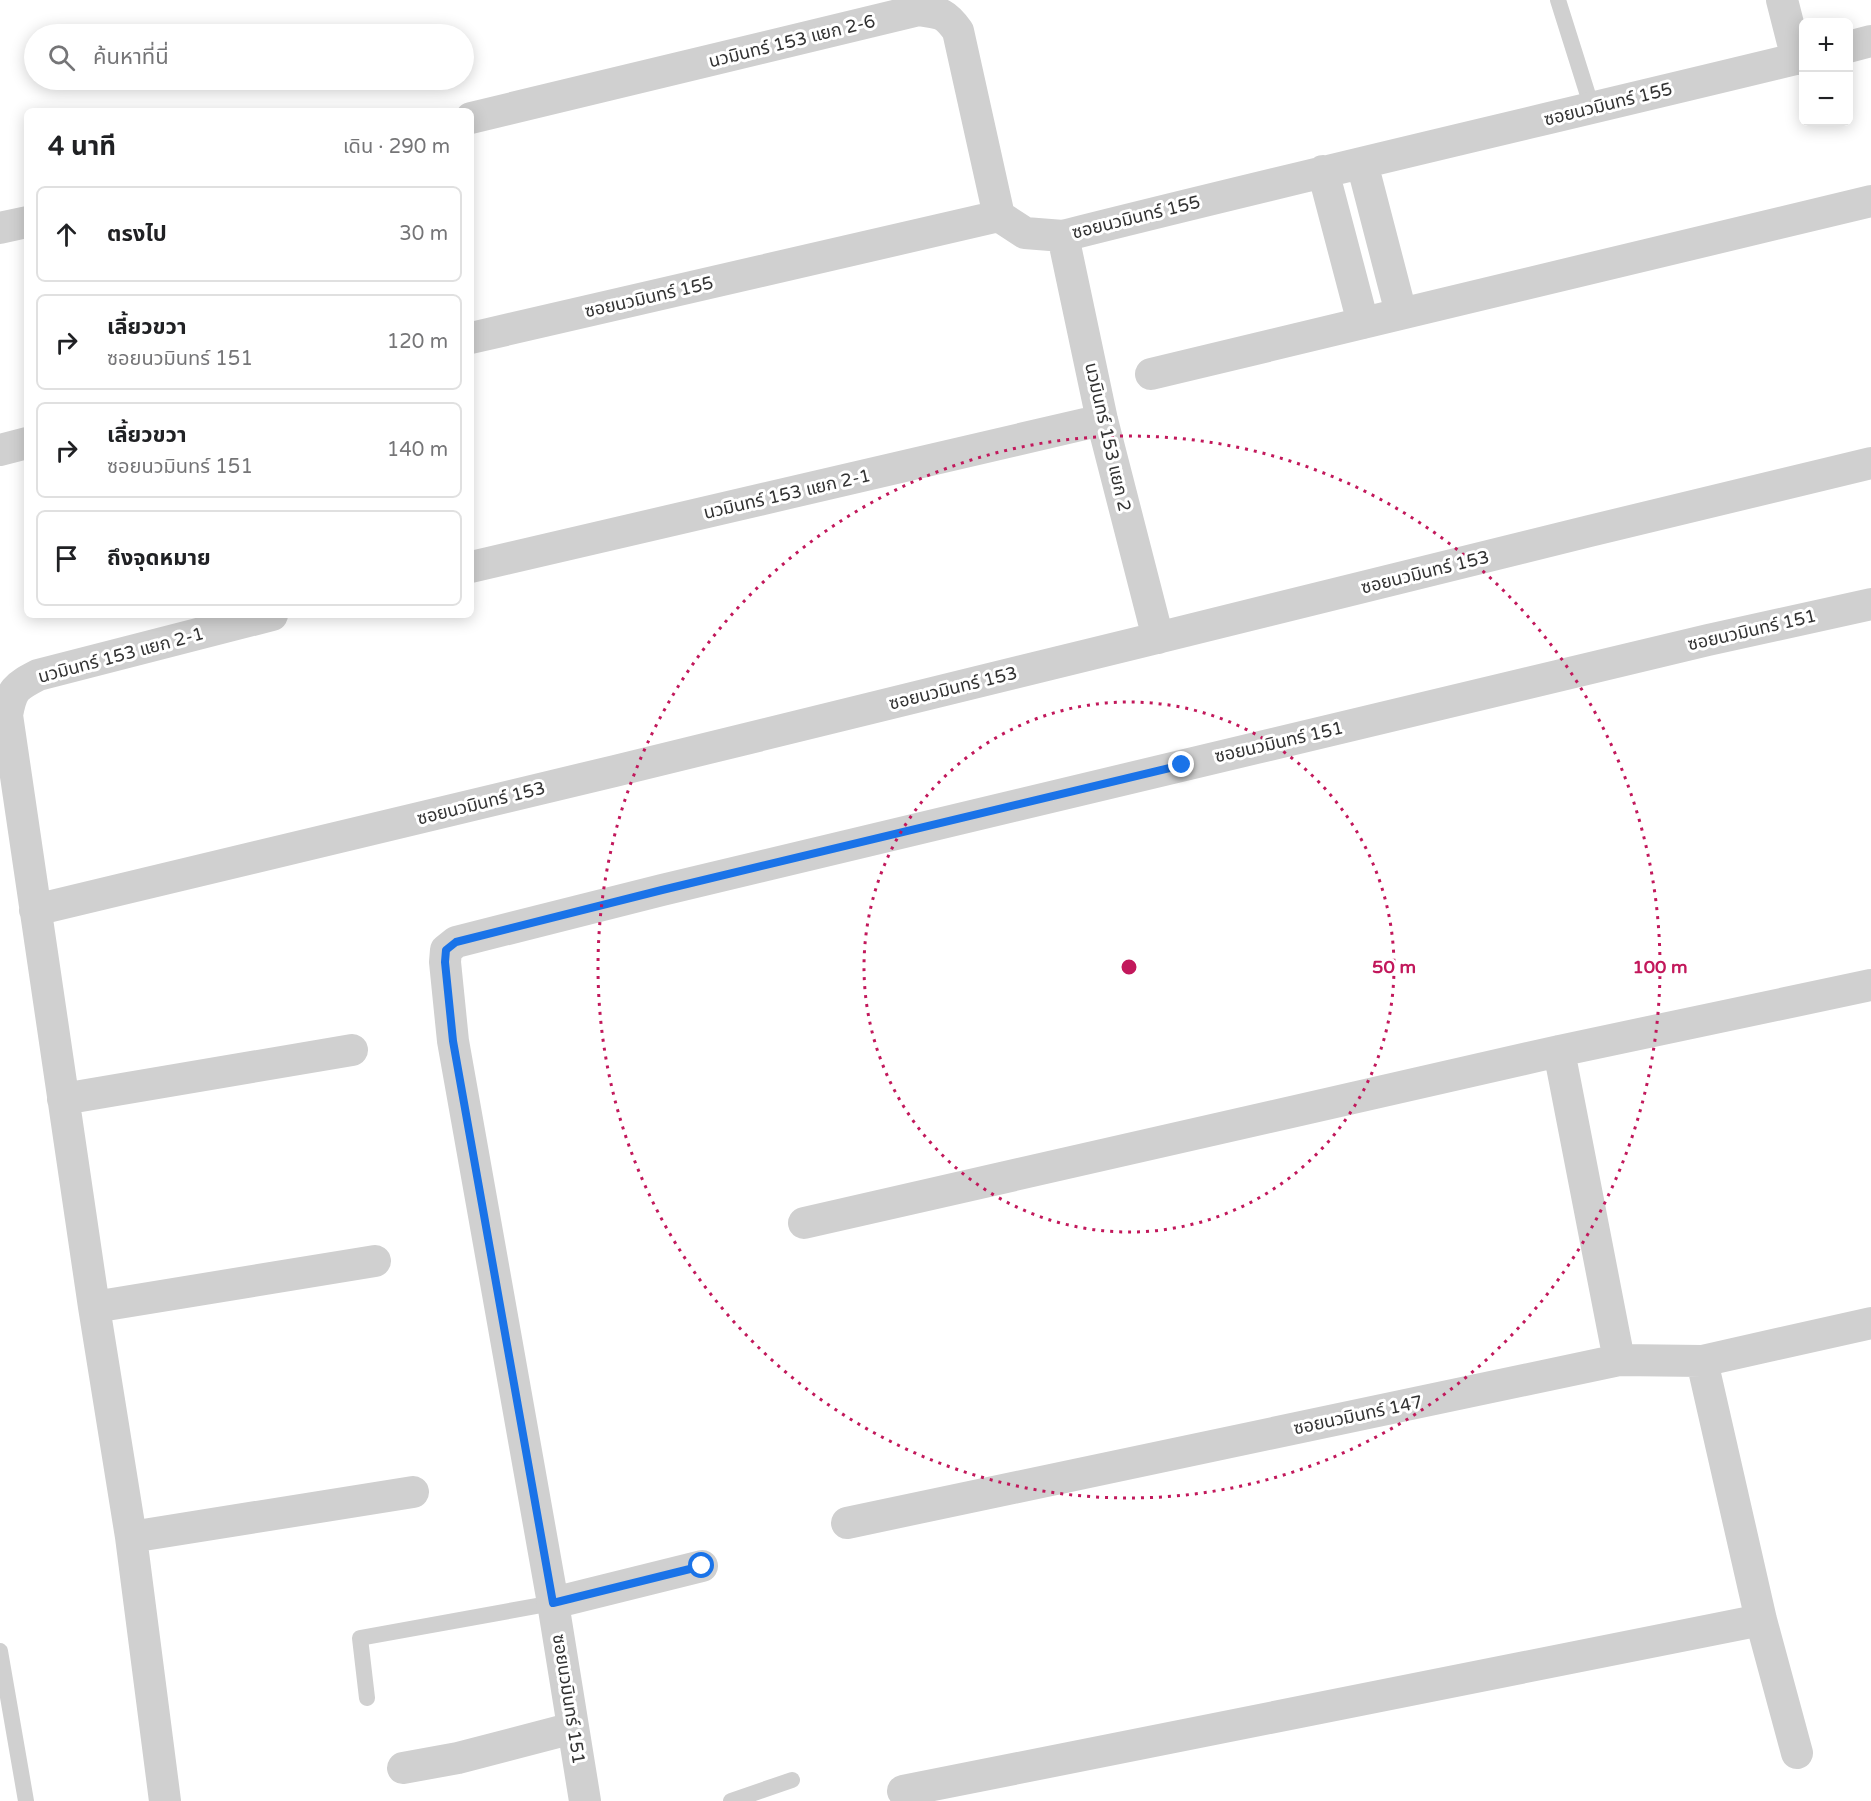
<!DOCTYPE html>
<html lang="th">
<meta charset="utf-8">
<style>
body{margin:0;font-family:"Varela Round","Noto Sans Thai",sans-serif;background:#f2f2f2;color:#202124}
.controls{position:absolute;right:18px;top:18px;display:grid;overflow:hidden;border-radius:9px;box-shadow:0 3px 15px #0003}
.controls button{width:54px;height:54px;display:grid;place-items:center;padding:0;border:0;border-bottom:2px solid #e0e0e0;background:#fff;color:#202124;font:30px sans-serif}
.stop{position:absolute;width:18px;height:18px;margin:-14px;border:4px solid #1a73e8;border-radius:50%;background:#fff}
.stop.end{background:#1a73e8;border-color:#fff;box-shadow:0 2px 6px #0008}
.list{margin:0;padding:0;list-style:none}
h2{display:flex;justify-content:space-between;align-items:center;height:78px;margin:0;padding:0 24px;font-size:26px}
h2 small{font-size:20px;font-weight:400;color:#757577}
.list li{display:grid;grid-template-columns:39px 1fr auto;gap:18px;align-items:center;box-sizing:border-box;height:96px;margin:0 12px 12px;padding:0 12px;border:2px solid #e0e0e0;border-radius:9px}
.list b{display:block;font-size:22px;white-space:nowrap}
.list p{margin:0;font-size:20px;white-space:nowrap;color:#757577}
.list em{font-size:20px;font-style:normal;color:#757577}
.icon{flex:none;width:33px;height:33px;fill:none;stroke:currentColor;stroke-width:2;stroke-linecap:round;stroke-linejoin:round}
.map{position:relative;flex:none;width:1871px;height:1801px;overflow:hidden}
.search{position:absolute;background:#fff;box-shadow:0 3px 15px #0003;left:24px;top:24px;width:450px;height:66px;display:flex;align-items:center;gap:15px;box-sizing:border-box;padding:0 21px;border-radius:33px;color:#757577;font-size:22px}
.panel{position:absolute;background:#fff;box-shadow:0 3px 15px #0003;left:24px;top:108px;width:450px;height:510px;border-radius:9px}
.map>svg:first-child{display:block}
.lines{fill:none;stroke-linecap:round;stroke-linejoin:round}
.service{stroke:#d0d0d0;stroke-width:16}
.minor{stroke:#d0d0d0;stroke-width:32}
.route{stroke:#1a73e8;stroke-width:8}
.ring{fill:none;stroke:#c2185b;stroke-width:3;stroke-dasharray:3 6}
.labels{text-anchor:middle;stroke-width:6;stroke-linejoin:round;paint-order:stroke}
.street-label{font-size:18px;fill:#333;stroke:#fff}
.centre{fill:#c2185b;stroke:#fff;stroke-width:3}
.ring-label{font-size:18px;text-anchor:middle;font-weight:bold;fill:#c2185b;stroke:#fff;stroke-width:6;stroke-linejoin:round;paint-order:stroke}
</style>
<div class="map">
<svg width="1871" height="1801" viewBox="0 0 1871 1801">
<rect width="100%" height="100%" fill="#fff"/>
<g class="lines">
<path class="service" d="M1558,0L1592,108
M0,1651L26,1801
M367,1698L360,1638L553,1603
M731,1801L792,1780"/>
<path class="minor" d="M1782,0L1797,59
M1848,47L1871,41
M471,118L919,10C941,13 945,13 958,31L999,216
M1362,163L1401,313
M1323,171L1363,323
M0,228L27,222
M1063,236L1102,420L1158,638
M471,338L999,216L1025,233L1063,236C1309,174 1557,117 1804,57
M1151,374L1871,201
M0,450L27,443
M471,567L1102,420
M35,910C411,821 786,730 1161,637C1397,579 1634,519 1871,463
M1559,1051L1619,1360
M63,1099L352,1050
M804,1223L1559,1051L1871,985
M94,1307L375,1261
M1702,1361L1761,1620L1797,1753
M847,1523L1619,1360L1702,1361L1871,1323
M131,1537L413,1492
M553,1603L702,1566
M403,1768L458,1758L573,1728
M903,1791L1761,1620
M165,1801L131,1537L94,1307L7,715C12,689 15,687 38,675L272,615
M585,1801L553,1603L453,1041L445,962L446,950L456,942L662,890L1708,640L1871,604"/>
</g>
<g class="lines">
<path class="route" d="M702,1566L553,1603L453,1041L445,962L446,950L456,942L662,890L1182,765"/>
</g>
<g class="ring">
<circle cx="1129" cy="967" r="265"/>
<circle cx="1129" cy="967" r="531"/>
</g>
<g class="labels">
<g class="street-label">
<text transform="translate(792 41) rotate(-14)" y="6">นวมินทร์ 153 แยก 2-6</text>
<text transform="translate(1608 104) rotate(-14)" y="6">ซอยนวมินทร์ 155</text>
<text transform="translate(1136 217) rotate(-14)" y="6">ซอยนวมินทร์ 155</text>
<text transform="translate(649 297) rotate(-13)" y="6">ซอยนวมินทร์ 155</text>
<text transform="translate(1108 437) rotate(77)" y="6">นวมินทร์ 153 แยก 2</text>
<text transform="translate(787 494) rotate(-13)" y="6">นวมินทร์ 153 แยก 2-1</text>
<text transform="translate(1425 572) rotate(-14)" y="6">ซอยนวมินทร์ 153</text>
<text transform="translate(1752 630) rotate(-13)" y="6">ซอยนวมินทร์ 151</text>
<text transform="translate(121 655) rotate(-15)" y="6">นวมินทร์ 153 แยก 2-1</text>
<text transform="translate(953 688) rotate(-14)" y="6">ซอยนวมินทร์ 153</text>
<text transform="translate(1279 742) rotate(-13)" y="6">ซอยนวมินทร์ 151</text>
<text transform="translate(481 803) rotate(-14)" y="6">ซอยนวมินทร์ 153</text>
<text transform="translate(1358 1415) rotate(-12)" y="6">ซอยนวมินทร์ 147</text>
<text transform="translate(569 1699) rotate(81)" y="6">ซอยนวมินทร์ 151</text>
</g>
</g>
<circle cx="1129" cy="967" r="9" class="centre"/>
<g class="ring-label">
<text x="1394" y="973">50 m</text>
<text x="1660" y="973">100 m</text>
</g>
</svg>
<div class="controls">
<button>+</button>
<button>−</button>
</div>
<div class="stop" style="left:702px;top:1566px"></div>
<div class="stop end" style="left:1182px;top:765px"></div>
<div class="search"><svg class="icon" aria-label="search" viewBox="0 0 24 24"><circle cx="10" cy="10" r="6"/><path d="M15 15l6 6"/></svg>ค้นหาที่นี่</div>
<section class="panel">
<h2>4 นาที<small>เดิน · 290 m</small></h2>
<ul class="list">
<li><svg class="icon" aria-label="ahead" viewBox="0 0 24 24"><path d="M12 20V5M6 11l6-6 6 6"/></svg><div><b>ตรงไป</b></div><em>30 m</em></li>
<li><svg class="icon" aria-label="right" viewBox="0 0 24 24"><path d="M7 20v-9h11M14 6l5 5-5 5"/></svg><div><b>เลี้ยวขวา</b><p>ซอยนวมินทร์ 151</p></div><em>120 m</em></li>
<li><svg class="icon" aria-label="right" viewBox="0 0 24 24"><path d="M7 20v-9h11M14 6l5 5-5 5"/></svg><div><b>เลี้ยวขวา</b><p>ซอยนวมินทร์ 151</p></div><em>140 m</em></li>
<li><svg class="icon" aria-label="arrive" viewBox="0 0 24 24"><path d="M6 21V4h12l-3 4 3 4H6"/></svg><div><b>ถึงจุดหมาย</b></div></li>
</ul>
</section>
</div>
